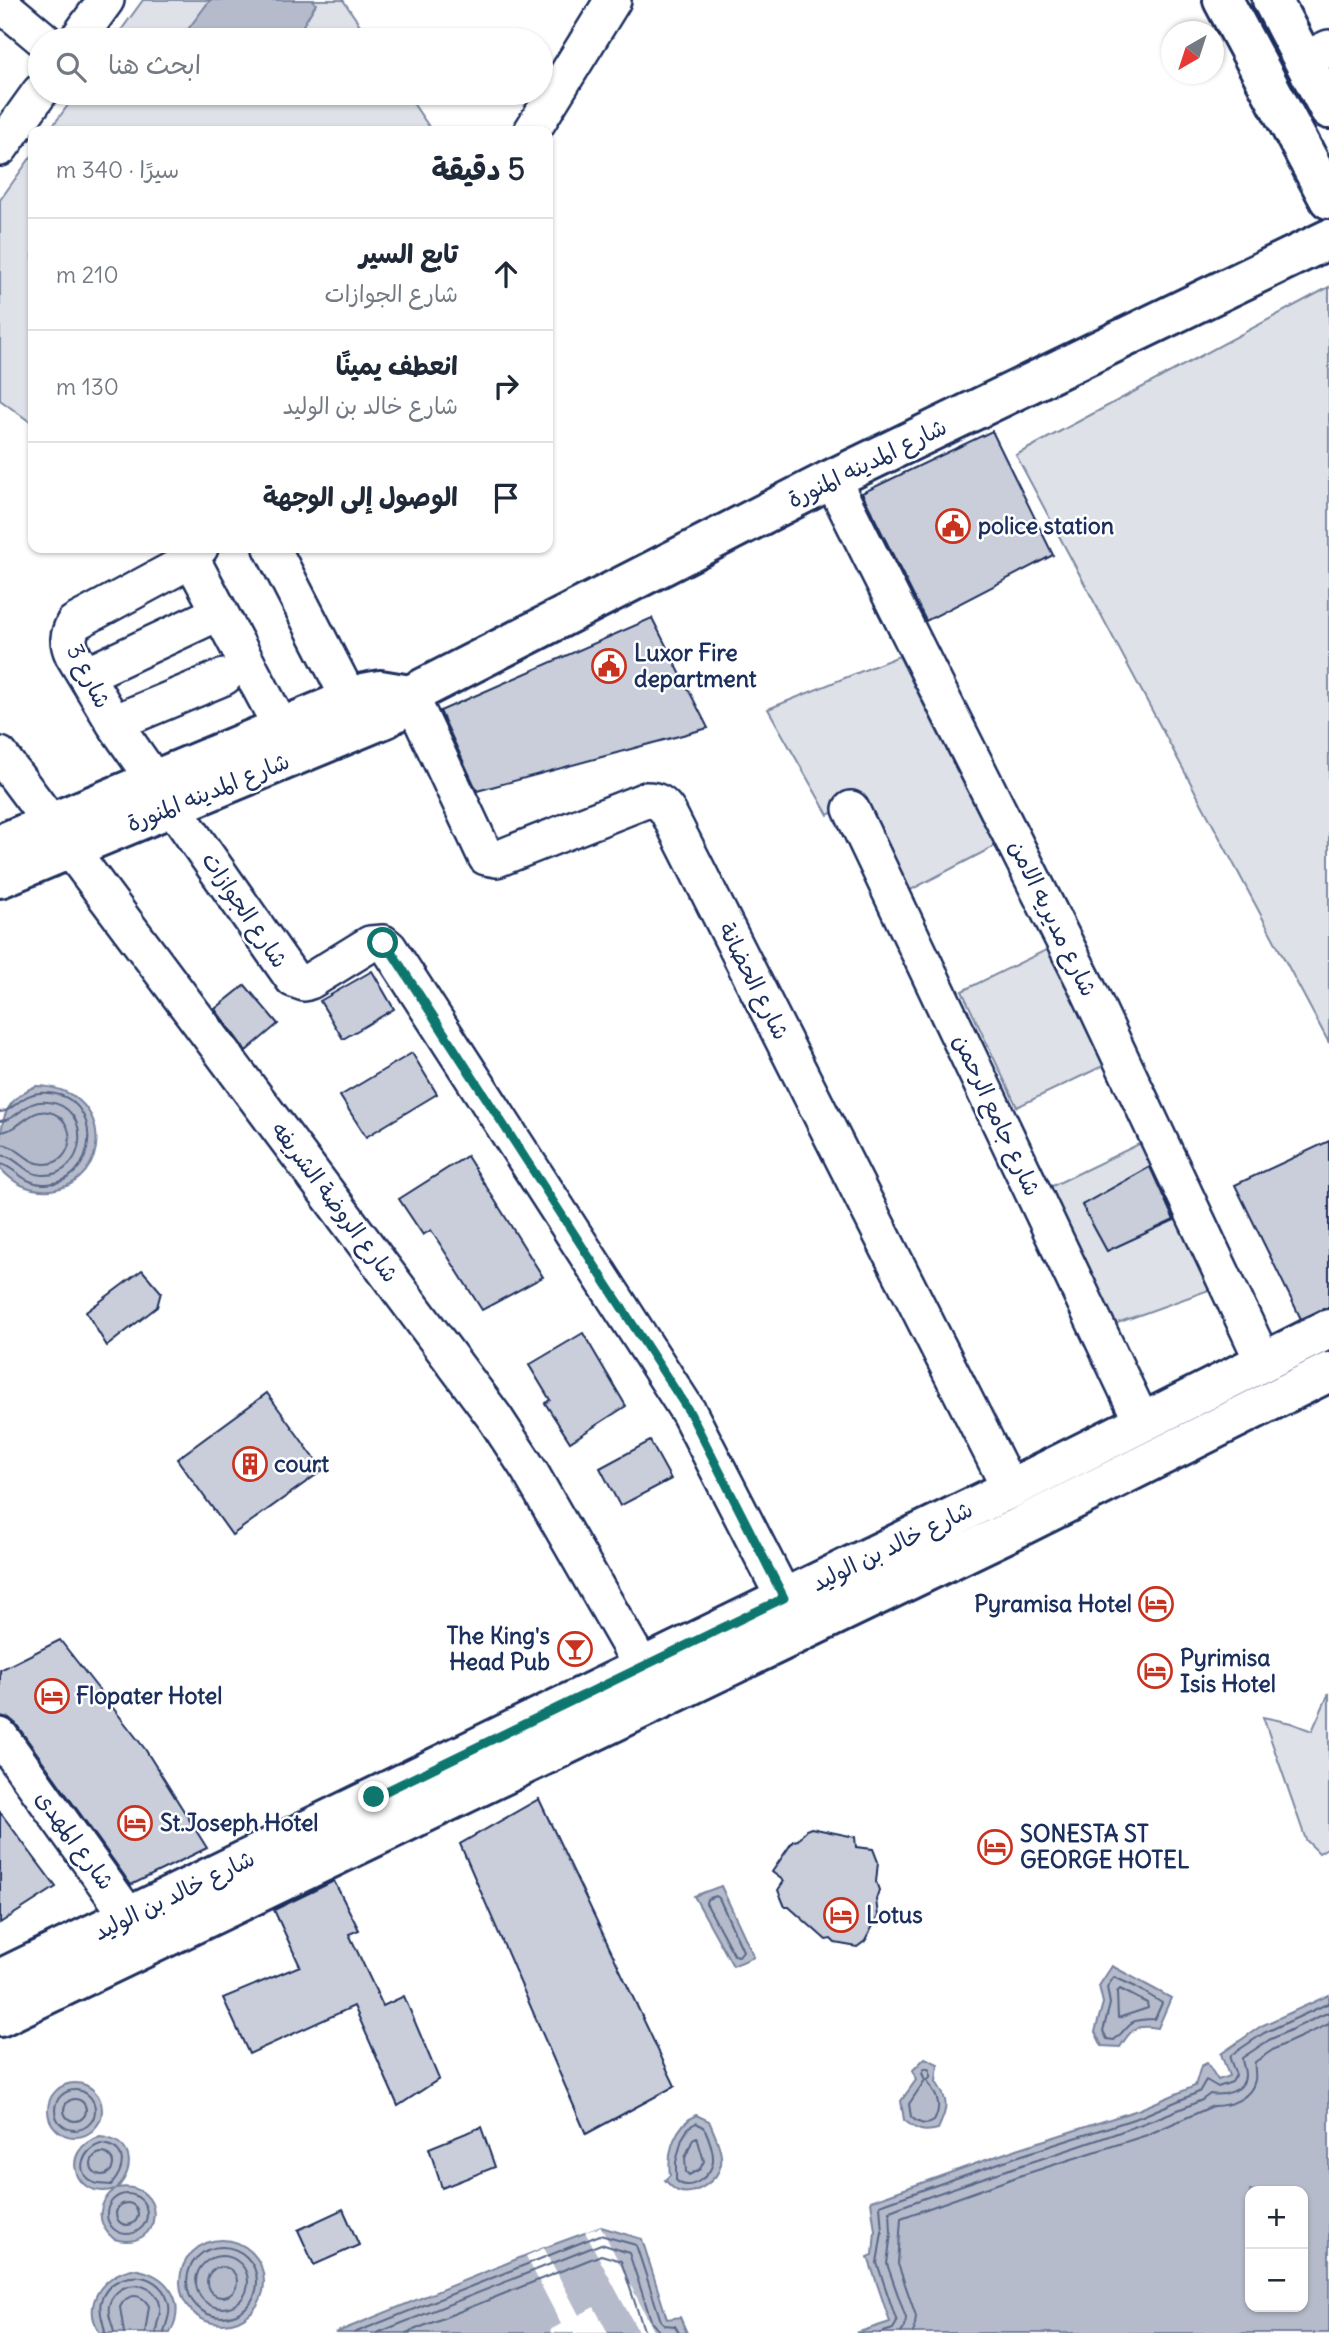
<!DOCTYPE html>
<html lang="ar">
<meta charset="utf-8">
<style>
body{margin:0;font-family:Delius,"Playpen Sans Arabic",sans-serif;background:#f2f2f3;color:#1f2937;direction:rtl}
.controls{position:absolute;right:21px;bottom:21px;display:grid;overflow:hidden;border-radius:14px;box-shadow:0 2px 5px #0004}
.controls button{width:63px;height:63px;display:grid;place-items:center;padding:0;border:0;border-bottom:2px solid #e0e1e3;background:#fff;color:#1f2937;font:35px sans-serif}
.compass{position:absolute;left:1161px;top:21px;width:63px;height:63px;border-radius:50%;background:#fff;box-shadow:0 2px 5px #0004;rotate:219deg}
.stop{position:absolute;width:21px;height:21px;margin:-16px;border:5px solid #0f766e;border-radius:50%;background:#fff}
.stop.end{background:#0f766e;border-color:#fff;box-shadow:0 2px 7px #0008}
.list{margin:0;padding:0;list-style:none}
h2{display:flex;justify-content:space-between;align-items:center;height:91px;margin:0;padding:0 28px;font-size:30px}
h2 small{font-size:23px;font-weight:400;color:#747a83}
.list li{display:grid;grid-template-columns:46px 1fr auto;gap:21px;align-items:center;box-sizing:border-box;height:112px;padding:0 28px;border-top:2px solid #e0e1e3}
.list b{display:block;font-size:26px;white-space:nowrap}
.list p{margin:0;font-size:23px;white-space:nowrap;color:#747a83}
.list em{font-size:23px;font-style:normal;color:#747a83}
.icon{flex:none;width:38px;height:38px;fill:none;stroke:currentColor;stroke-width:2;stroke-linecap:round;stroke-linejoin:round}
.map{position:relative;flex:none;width:1329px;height:2333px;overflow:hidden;direction:ltr}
.search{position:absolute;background:#fff;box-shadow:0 2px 5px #0004;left:28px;top:28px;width:525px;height:77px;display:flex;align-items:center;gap:18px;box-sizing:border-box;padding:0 24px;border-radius:38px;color:#747a83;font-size:26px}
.panel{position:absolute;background:#fff;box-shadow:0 2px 5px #0004;left:28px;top:126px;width:525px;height:427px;border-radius:14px;direction:rtl}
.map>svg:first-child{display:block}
.green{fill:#dee1e7;stroke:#7c88a2;stroke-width:2;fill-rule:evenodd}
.water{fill:#b5bbca;stroke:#77839f;stroke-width:2;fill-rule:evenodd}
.pier{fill:#fff}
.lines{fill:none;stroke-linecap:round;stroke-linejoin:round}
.shore{stroke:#596789;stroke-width:2}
.building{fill:#caceda;stroke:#1b2f5e;stroke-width:2}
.minor-casing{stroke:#1b2f5e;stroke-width:40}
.major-casing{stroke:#1b2f5e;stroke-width:44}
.minor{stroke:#fff;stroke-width:35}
.major{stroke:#fff;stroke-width:38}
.route{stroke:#0f766e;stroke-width:9}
.labels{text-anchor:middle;stroke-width:5;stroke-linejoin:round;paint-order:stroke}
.street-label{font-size:23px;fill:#1b2f5e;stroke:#fff}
.poi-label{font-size:23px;font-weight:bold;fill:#1b2f5e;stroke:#fff;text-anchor:start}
</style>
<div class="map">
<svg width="1329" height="2333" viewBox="0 0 1329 2333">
<rect width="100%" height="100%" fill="#fff"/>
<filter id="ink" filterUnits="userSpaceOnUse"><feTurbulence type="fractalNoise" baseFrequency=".0143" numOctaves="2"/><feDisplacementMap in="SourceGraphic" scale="14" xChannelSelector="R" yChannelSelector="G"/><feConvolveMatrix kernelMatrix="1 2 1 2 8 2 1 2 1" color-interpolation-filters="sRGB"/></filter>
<g filter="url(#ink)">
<path class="green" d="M143,0H343L370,40H114Z
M77,93H406L432,131H49Z
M33,154V424L0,400V200Z
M1329,287V1043L1016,455Z
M899,656L995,846L905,893L856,799L828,815L768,709Z
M1048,949L1105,1065L1017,1107L962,991Z
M1145,1141L1209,1290L1109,1326L1044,1190ZM1151,1167L1177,1219L1107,1251L1082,1206Z
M1329,1693V1847L1319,1853L1306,1840L1263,1717L1291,1723L1312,1731Z"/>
<path class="water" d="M210,0H312L316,4L294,40H188L183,36Z
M36,1086C115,1087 113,1183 51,1190C30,1192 14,1184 0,1168C0,1125 0,1101 36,1086Z
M721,1886L754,1957L733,1966L694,1896Z
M1112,1966L1171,1998L1158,2028C1135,2024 1132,2028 1120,2047L1102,2046L1095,2032L1103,2003L1099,1986Z
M1329,1995V2333H856L890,2322L868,2257L873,2255L875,2231L871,2201L1014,2150L1138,2110L1195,2086L1201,2066L1207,2063L1218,2080L1229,2076L1221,2054L1261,2026ZM1250,2191H1303V2307H1250Z
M925,2058L938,2064L936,2082C949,2101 948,2108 938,2129C923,2133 916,2130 904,2120L901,2101L916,2080L913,2070Z
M48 2110a27 27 0 1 1 54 0a27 27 0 1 1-54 0Z
M696,2115L709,2121C714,2133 723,2151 721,2164C718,2181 694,2197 678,2191C673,2189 669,2184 665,2180L670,2175C667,2151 675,2126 696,2115Z
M100,2137C132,2140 137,2167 117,2188C169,2180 164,2254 114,2239C95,2223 97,2203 115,2189C75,2202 57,2149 100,2137Z
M601,2227L642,2239L667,2319L680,2317L687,2333H335L544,2248Z
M180 2282a42 42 0 1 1 84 0a42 42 0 1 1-84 0Z
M132,2269C166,2273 188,2300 170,2333H100C81,2304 103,2275 132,2269Z"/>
<path class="pier" d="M601,2227L655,2333H639L585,2232Z
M544,2248L579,2315L594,2307L608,2333H552L550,2330L561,2324L526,2256Z"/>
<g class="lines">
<path class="shore" d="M0,1112C16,1111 20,1091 48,1093C105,1096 100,1186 43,1184C21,1183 13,1165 0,1164
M0,1121C19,1120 24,1099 48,1102C93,1106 88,1177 42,1175C24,1174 17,1156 0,1155
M0,1132C20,1131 29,1108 49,1112C79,1119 75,1165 44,1164C26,1164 19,1145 0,1144
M716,1896L719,1898L743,1951L739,1956L734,1955L706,1903L707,1899Z
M1114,1977L1136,1987L1162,2003L1155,2019C1124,2020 1134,2023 1114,2040L1107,2039L1103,2031L1110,2004L1107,1987Z
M1120,1989L1147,2003L1148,2008L1118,2018L1117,1992Z
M925,2068L930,2070V2078L927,2080C936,2095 943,2104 934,2121C926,2127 918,2123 911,2117L909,2104L925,2080L922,2073Z
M55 2110a20 20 0 1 1 40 0a20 20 0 1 1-40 0Z
M64 2110a11 11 0 1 1 22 0a11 11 0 1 1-22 0Z
M696,2123L704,2127C708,2136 714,2150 713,2160C713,2176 688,2194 676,2180V2162L682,2139L689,2127Z
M697,2137L704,2161L700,2169L689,2175L686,2172L685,2158L693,2139Z
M101,2144C129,2147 125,2169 111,2185C105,2184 99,2185 94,2183C73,2173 83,2149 101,2144Z
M91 2164a11 11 0 1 1 22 0a11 11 0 1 1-22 0Z
M107 2214a20 20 0 1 1 40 0a20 20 0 1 1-40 0Z
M116 2214a11 11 0 1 1 22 0a11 11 0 1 1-22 0Z
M187 2282a35 35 0 1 1 70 0a35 35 0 1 1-70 0Z
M196 2282a26 26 0 1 1 52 0a26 26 0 1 1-52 0Z
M207 2282a15 15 0 1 1 30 0a15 15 0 1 1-30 0Z
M105,2333C104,2322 98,2313 101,2301C111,2269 158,2268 168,2301C172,2313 166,2322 164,2333
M114,2333C113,2324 107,2316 109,2306C114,2282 149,2277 159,2301C163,2313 156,2321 156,2333
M124,2333L120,2307C127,2293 141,2292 149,2306L145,2333
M354,2333L600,2235L636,2245L661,2321L665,2325L675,2326L679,2333
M377,2333L601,2244L629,2253L652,2323L661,2333
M406,2333L601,2255L621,2261L645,2333
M880,2333L893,2329L897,2322L877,2263L882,2232L880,2205L1016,2157L1140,2117L1199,2092L1206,2080L1218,2087L1232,2082L1236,2075L1230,2059L1231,2055L1264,2033L1329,2003
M901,2333L905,2327L906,2318L887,2264L891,2233L890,2211C993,2171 1100,2144 1202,2100L1210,2094C1223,2096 1245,2092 1245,2075C1245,2068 1242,2064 1242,2058L1269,2040L1329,2012
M914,2333L916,2316L898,2264L901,2218L1022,2175L1147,2135L1213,2106C1230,2106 1251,2099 1255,2080C1256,2074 1254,2068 1255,2062L1274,2049L1329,2024"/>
</g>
<path class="building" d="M992,431L1053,555L926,621L862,493Z
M652,618L708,728L477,791L440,711Z
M372,971L394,1009L343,1039L320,1001Z
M245,985L278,1024L246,1051L215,1009Z
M412,1053L437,1094L366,1137L340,1096Z
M1329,1141V1307L1301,1319L1235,1185Z
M467,1156L543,1277L482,1310L431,1230L423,1235L399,1199Z
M1150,1167L1174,1220L1107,1251L1082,1205Z
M142,1270L161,1292L157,1307L107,1346L86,1312Z
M583,1333L626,1406L570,1442L545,1403L550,1400L529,1365Z
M267,1393L323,1470L232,1535L177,1459Z
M650,1441L671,1479L620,1506L600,1468Z
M60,1640L145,1749L207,1848L131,1885L16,1724L9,1718L0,1716V1670Z
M539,1799L675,2086L586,2134L460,1844Z
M0,1812L56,1887L0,1923Z
M811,1828L855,1837L856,1847L873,1849L878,1862L876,1882L879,1890L876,1899L878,1916L865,1941L857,1947L835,1943L831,1939L826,1940L789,1907H785L778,1890L784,1881L772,1872L793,1841L798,1840L806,1830Z
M334,1881L359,1930L349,1934L383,2006L404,1996L439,2079L398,2106L354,2006L249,2054L223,1998L300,1966L274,1910Z
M481,2127L495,2167L442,2188L429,2148Z
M343,2209L359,2245L314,2265L298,2230Z"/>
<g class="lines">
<g class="minor-casing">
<path id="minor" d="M0,3L44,40
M77,40L106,0
M1303,60L1329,48
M532,131L613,0
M0,148L40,92
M832,479L1090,993L1263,1361
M200,548L180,566L74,623C68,635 67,642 73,655L114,723L293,979L304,983L310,981L370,944L383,943L389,948L689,1413L784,1598
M272,548L350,700
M191,558L282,729
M86,675L220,612
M410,695L486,857L497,859L646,800C657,800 662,803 668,812L1010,1489
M114,723L224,677
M0,755L495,1418L529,1470L642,1667
M851,809L1142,1422
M0,1736L145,1939"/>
</g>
<g class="major-casing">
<path id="major" d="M1223,0L1329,199
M1272,0L1329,109
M0,844L364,693L380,690L410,695
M0,878L386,718L401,708L410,695L832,479L1329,239
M0,1979L1010,1489L1329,1329
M0,2017L1015,1529L1329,1372"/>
</g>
<use href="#minor" class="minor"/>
<use href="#major" class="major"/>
</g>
</g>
<g class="lines" filter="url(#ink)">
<path class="route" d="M374,1797L784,1598L690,1413L389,948L383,943"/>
</g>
<defs>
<g id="civic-ring" transform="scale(1.75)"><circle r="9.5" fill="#fff" stroke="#c8321e" stroke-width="1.5"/><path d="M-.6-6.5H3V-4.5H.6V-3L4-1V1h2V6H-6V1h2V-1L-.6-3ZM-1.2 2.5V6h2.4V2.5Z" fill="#c8321e"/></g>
<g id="building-ring" transform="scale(1.75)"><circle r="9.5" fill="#fff" stroke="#c8321e" stroke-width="1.5"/><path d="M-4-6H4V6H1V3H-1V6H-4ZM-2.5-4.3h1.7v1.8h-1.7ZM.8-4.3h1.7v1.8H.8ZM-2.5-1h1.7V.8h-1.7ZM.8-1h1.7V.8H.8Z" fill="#c8321e"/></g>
<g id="hotel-ring" transform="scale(1.75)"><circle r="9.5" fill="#fff" stroke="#c8321e" stroke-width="1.5"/><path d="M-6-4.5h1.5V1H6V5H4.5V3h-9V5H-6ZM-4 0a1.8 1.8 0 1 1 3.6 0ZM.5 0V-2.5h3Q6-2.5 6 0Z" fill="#c8321e"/></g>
<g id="bar-ring" transform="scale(1.75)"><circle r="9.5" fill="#fff" stroke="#c8321e" stroke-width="1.5"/><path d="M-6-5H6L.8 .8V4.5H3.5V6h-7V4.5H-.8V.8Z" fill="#c8321e"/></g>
</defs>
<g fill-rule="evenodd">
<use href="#civic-ring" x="953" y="526"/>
<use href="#civic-ring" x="609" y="666"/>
<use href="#building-ring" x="250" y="1464"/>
<use href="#hotel-ring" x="1156" y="1604"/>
<use href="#bar-ring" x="575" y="1649"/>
<use href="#hotel-ring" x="1155" y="1671"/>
<use href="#hotel-ring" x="52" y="1696"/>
<use href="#hotel-ring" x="135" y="1823"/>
<use href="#hotel-ring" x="995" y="1847"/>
<use href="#hotel-ring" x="841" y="1915"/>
</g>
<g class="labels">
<g class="street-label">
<text transform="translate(867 463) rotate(-26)" y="8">شارع المدينه المنورة</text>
<text transform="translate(89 676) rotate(63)" y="8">شارع 3</text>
<text transform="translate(208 792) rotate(-22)" y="8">شارع المدينه المنورة</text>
<text transform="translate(245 910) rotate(56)" y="8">شارع الجوازات</text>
<text transform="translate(1053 918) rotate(64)" y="8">شارع مديريه الامن</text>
<text transform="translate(754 981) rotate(63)" y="8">شارع الحضانة</text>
<text transform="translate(997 1115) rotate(65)" y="8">شارع جامع الرحمن</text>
<text transform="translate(335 1202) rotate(53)" y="8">شارع الروضة الشريفه</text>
<text transform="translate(892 1546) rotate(-26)" y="8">شارع خالد بن الوليد</text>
<text transform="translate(75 1840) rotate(54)" y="8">شارع المهدى</text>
<text transform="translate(174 1895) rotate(-26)" y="8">شارع خالد بن الوليد</text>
</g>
<g class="poi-label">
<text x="978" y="534">police station</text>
<text x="634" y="661">Luxor Fire<tspan x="634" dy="26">department</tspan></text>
<text x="274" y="1472">court</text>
<text x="1132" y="1612" text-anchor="end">Pyramisa Hotel</text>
<text x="550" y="1644" text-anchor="end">The King's<tspan x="550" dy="26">Head Pub</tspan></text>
<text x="1180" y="1666">Pyrimisa<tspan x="1180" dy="26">Isis Hotel</tspan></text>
<text x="76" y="1704">Flopater Hotel</text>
<text x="160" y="1831">St.Joseph Hotel</text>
<text x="1020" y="1842">SONESTA ST<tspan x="1020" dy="26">GEORGE HOTEL</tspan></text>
<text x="866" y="1923">Lotus</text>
</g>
</g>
</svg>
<div class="controls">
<button>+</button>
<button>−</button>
</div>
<svg class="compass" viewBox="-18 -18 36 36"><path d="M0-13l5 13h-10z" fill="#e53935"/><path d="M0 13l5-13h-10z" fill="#747a83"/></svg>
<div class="stop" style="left:383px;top:943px"></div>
<div class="stop end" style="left:374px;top:1797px"></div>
<div class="search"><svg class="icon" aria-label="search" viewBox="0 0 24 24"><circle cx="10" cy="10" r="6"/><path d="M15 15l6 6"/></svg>ابحث هنا</div>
<section class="panel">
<h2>5 دقيقة<small>سيرًا · 340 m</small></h2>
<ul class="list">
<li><svg class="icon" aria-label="ahead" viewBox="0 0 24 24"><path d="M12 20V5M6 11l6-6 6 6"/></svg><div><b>تابع السير</b><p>شارع الجوازات</p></div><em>210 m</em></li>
<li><svg class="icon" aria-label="right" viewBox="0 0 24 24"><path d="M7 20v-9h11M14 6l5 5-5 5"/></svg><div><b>انعطف يمينًا</b><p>شارع خالد بن الوليد</p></div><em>130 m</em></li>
<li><svg class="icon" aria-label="arrive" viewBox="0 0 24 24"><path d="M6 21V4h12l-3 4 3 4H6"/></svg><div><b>الوصول إلى الوجهة</b></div></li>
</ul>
</section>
</div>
